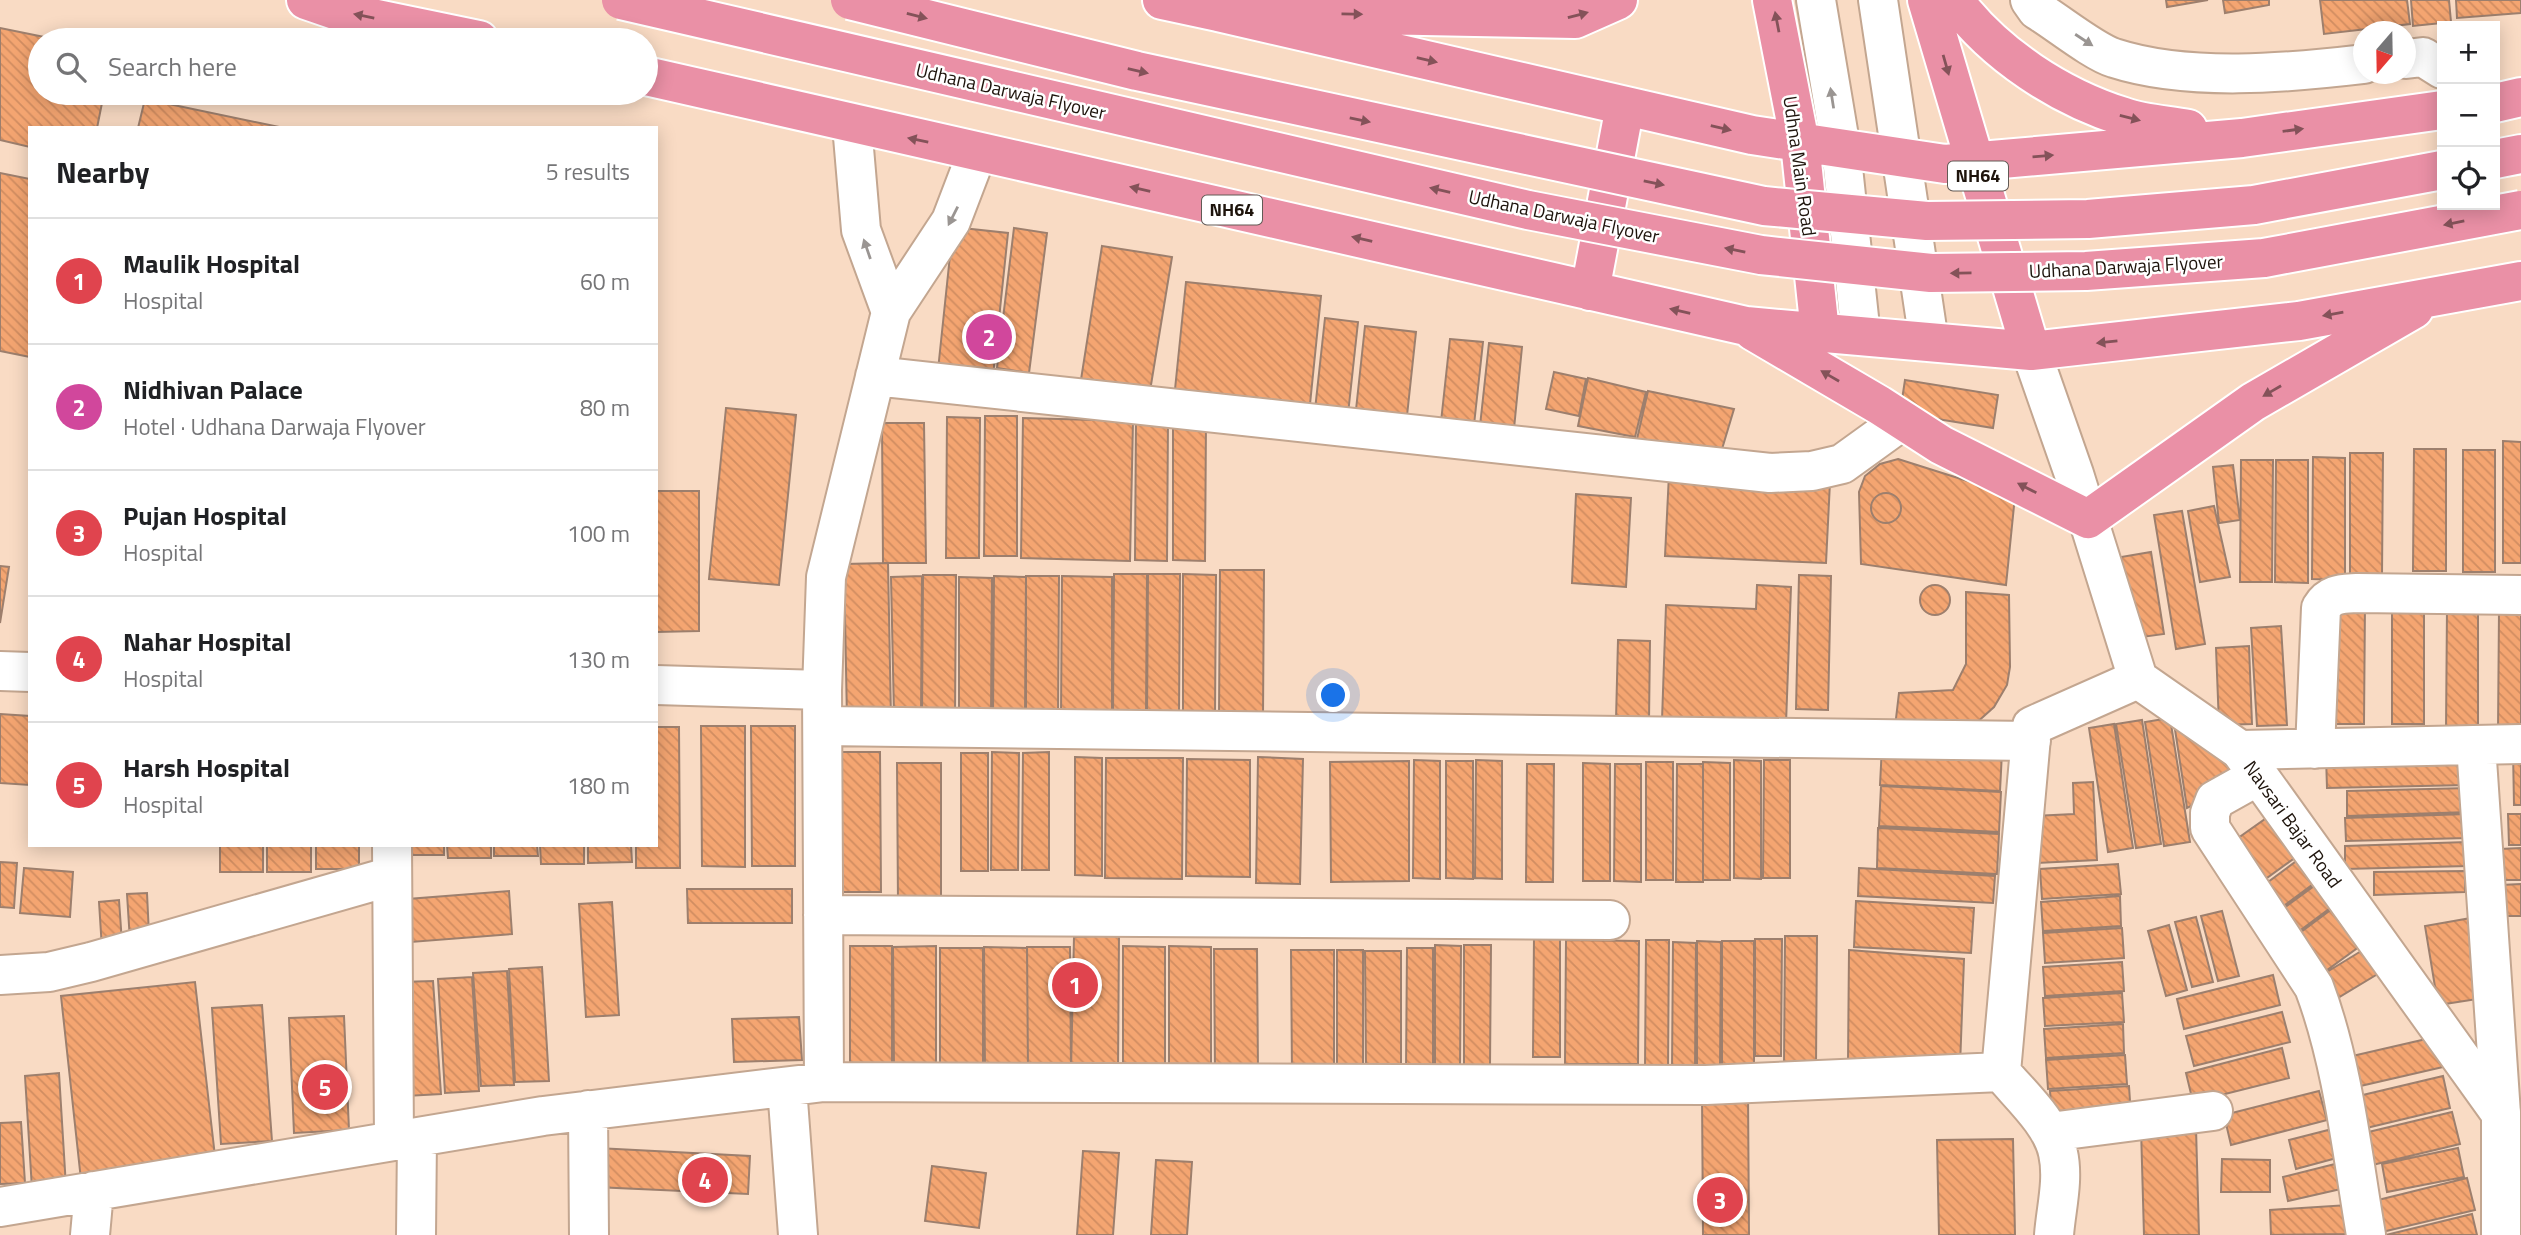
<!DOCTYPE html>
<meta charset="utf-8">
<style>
body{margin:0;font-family:"Titillium Web",sans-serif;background:#f2f2f2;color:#202124}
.controls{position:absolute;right:21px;top:21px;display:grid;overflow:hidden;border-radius:0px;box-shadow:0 4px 18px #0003}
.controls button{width:63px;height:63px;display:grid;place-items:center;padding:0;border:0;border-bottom:2px solid #e0e0e0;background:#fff;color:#202124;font:35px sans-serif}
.compass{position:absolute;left:2353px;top:21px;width:63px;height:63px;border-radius:50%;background:#fff;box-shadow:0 4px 18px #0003;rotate:200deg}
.you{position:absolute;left:1334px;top:696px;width:24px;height:24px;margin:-18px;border:5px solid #fff;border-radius:50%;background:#1a73e8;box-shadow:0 0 0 10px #1a73e833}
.badge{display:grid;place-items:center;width:46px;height:46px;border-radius:50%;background:#1a73e8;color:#fff;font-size:23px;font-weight:700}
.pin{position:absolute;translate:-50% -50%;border:4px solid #fff;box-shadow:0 2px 7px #0006}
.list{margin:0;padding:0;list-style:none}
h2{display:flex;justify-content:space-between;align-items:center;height:91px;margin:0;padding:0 28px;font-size:30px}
h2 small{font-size:23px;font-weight:400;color:#757577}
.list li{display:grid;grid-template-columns:46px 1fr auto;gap:21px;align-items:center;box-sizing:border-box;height:126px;padding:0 28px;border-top:2px solid #e0e0e0}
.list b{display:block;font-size:26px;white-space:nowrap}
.list p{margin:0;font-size:23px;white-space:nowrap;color:#757577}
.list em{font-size:23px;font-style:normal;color:#757577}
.icon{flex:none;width:38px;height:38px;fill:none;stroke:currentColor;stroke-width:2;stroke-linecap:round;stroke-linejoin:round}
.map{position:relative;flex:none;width:2521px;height:1235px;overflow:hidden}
.search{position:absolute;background:#fff;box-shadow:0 4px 18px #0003;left:28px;top:28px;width:630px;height:77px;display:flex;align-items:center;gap:18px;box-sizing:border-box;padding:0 24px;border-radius:38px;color:#757577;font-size:26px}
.panel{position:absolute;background:#fff;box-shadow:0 4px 18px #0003;left:28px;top:126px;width:630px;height:721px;border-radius:0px}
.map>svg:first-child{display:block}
.building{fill:url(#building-back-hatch);stroke:#9d7f6d;stroke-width:2}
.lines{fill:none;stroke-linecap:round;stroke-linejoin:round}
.minor-casing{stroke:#c3a690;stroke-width:42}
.secondary-casing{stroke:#c3a690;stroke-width:42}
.trunk-casing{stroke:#fff;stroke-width:42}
.minor{stroke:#fff;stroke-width:38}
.secondary{stroke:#fff;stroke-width:38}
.trunk{stroke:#ea90a6;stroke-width:38}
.trunk-bridge-casing{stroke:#fff;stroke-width:42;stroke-linecap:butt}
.trunk-bridge{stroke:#ea90a6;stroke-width:38}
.oneway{fill:#845259}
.oneway2{fill:#9a9592}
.labels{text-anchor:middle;stroke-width:5;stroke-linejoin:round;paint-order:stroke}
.shield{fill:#fff;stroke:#625a55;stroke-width:2}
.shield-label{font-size:18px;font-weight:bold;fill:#1e140c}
.street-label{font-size:19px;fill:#1e140c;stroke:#fff}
</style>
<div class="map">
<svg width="2521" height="1235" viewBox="0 0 2521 1235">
<defs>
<pattern id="building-back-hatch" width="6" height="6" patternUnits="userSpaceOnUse" patternTransform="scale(1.75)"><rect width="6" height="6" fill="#f4a571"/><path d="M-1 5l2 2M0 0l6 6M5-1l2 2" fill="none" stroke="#d18d61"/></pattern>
</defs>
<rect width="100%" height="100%" fill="#f9dbc4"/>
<path class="building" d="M2166,0H2208L2167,7Z
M2223,0H2269V5L2225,13Z
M2320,0H2407L2410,24L2324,34Z
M2411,0H2449L2451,22L2413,26Z
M2456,0H2521V13L2457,18Z
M0,28L59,40H40V93H104L97,128H30V147L0,140Z
M145,99L284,128H138Z
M0,173L30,179V357L0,351Z
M953,227L1008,233L993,376L938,370Z
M1014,228L1047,233L1029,373L997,368Z
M1102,246L1172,257L1149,397L1080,386Z
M1186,282L1321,296L1309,414L1174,399Z
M1325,318L1358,322L1348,414L1315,410Z
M1365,326L1416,332L1406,425L1355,419Z
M1450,339L1483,342L1473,434L1440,431Z
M1489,343L1522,347L1513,439L1479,435Z
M1554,372L1586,379L1579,416L1546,409Z
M1588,378L1646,392L1635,437L1578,426Z
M1905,380L1998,395L1993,428L1900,413Z
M1648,391L1734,409L1719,459L1637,439Z
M726,408L796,415L779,585L709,579Z
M985,416H1017V556H984Z
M947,417L980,418L979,558H946Z
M1023,418L1133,421L1130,561L1021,558Z
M1136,420H1168L1167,561L1135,560Z
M1173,421H1206L1205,561L1173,560Z
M882,423H924L926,563H883Z
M2503,441L2521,442V563H2503Z
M2414,449H2446V571H2413Z
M2463,450H2495V572H2463Z
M2350,453H2383L2382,575H2350Z
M2313,457L2345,458V580L2312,579Z
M1898,459L2015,496L2006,585L1861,564L1859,492L1865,476L1880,464Z
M2241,460H2273L2272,582H2240Z
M2276,460H2308V583L2275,582Z
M2233,465L2240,520L2219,523L2213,467Z
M1669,474L1830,482L1826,563L1665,556Z
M656,491H699V631L656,632Z
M1871 508a15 15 0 1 1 30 0a15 15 0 1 1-30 0Z
M1576,494L1631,498L1626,587L1572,583Z
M2214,506L2230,577L2200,582L2188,511Z
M2182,511L2205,644L2176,649L2154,515Z
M2151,552L2164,634L2135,638L2121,557Z
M888,563L891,719L847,720L844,564Z
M0,566L9,567L0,623Z
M1220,570H1264L1263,716H1219Z
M1114,574H1147L1146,714H1113Z
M1148,574H1180L1179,714H1147Z
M1183,574L1216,575L1215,714H1183Z
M923,575H956L955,715H922Z
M1799,575L1831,576L1828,710L1796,709Z
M922,576L921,716L894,715L891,577Z
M994,576L1026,577L1025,717H993Z
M1026,576H1059L1058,716H1026Z
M1062,576L1112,577V716L1061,715Z
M959,577L992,578L991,717H959Z
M1920 600a15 15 0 1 1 30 0a15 15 0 1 1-30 0Z
M1757,585L1791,587L1786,724L1662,720L1666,605L1756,609Z
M1966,592L2009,595L2010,667L2007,685L1994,707L1974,725L1895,727L1899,693L1953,690L1966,664Z
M2332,602H2365L2364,724H2332Z
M2392,602H2424V724H2392Z
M2447,608H2478V731H2446Z
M2499,611H2521V733H2498Z
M2281,626L2287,725L2257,726L2251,628Z
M1618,640L1650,641L1649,721L1616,720Z
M2249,646L2252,724L2219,725L2216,648Z
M0,714L30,716V785L0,783Z
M2170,718L2190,842L2164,846L2145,722Z
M2142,720L2161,844L2136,848L2116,724Z
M2174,723L2250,776L2187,808Z
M2114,724L2133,848L2108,852L2089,728Z
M701,726H745V867L702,866Z
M751,726H795V866H752Z
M656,727H679L680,868H636V845H656Z
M1882,746L2002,752L2000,791L1880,785Z
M2468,750V785L2327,788L2326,756Z
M2513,751H2521V805H2514Z
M837,752H880L881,892H837Z
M992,752L1019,753L1018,870H991Z
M1049,752V870H1022L1023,753Z
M961,753H988V871H961Z
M1075,757L1102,758V876L1075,875Z
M1258,757L1303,759L1300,884L1256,883Z
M1106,758H1183L1182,879L1105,878Z
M1187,759L1250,760V877L1186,876Z
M1414,760L1440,761V879L1413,878Z
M1476,760L1502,761V879L1475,878Z
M1734,760L1761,761V879L1734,878Z
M1764,760H1790V878H1763Z
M1409,761V881L1331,882L1330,762Z
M1446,761H1473V879L1446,878Z
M1646,762H1673V880H1646Z
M1703,762L1730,763V880H1703Z
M897,763H941V903H898Z
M1583,763L1610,764V881H1583Z
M1527,764H1554L1553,882H1526Z
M1615,764H1641V882L1614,881Z
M1677,764H1703V882H1676Z
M2093,782L2097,860L2037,863L2034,816L2074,814L2073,783Z
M1881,786L2001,792L1999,832L1879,826Z
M2469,788L2470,812L2347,816V791Z
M2275,812L2303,852L2253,888L2224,848Z
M2468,814V838L2346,841L2345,818Z
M2508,814H2521V845H2509Z
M1878,828L1999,834L1997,874L1877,868Z
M2467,842L2468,866L2345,869V846Z
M220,845H263V872H220Z
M267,845H311V872H267Z
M316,845H359V869H316Z
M401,845H444V855H401Z
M447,845H491V858H448Z
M494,845H537L538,856H494Z
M540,845H584V864H541Z
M588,845H631L632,862L588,863Z
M2521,848V880H2502L2500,849Z
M2303,856L2320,879L2277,911L2260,888Z
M0,862L17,863L14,908L0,907Z
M2118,864L2121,894L2042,899L2040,869Z
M24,868L73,872L70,917L20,913Z
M1859,868L1995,876L1993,903L1858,896Z
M2465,871V892L2374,895V872Z
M2321,881L2337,903L2294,935L2277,913Z
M2521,884V916H2502L2501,885Z
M687,889H792V923H688Z
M509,891L512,934L411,942L408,899Z
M147,893L149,935L130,941L127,894Z
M2120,896L2121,926L2043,931L2041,902Z
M119,900L122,943L102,949L99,902Z
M1856,901L1974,908L1971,953L1854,947Z
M612,902L619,1015L586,1017L579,904Z
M2340,903L2367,941L2323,973L2297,935Z
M2222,911L2239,976L2218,981L2201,916Z
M2196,917L2213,982L2192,987L2175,922Z
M2471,918L2484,998L2438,1005L2425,926Z
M2169,925L2187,990L2166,996L2148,931Z
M2122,928L2124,958L2045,963L2043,933Z
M1119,935L1118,1070H1071L1074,937Z
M1534,935H1560V1057H1533Z
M1785,936H1817L1816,1066H1784Z
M1755,939H1782L1781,1056H1755Z
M1566,940L1639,941L1638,1064H1565Z
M1646,940H1669L1668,1069H1645Z
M1697,941L1721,942L1720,1069L1697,1070Z
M1722,941H1754V1072L1722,1071Z
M1673,942L1696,943L1695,1071H1672Z
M1435,945L1461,946L1460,1067H1435Z
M1464,945H1491L1490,1066H1464Z
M2371,945L2386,969L2336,999L2322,975Z
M850,946H892V1070L850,1069Z
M936,946V1070H894L893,947Z
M1123,946L1165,947V1070H1123Z
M1169,946L1211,947V1070H1169Z
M984,947L1027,948L1028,1071H985Z
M1027,947H1070L1071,1070H1028Z
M940,948H983V1071H940Z
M1407,948H1433V1070H1406Z
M1214,949H1257L1258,1072H1215Z
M1291,950H1334V1073H1292Z
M1337,950H1363V1071H1337Z
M1849,950L1964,959L1960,1066L1848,1062Z
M1365,951H1401V1071H1366Z
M2122,962L2124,991L2045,996L2043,967Z
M542,967L549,1081L515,1082L509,969Z
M507,971L514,1085L481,1086L473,973Z
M2273,975L2280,1005L2184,1029L2177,999Z
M472,977L479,1091L445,1093L438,979Z
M433,981L441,1094L406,1096L400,982Z
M195,982L216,1165L81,1180L61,996Z
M2122,993L2124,1022L2045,1026L2043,998Z
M262,1005L272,1141L221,1144L212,1008Z
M2282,1012L2290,1042L2194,1066L2186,1036Z
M344,1016L349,1130L294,1133L289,1018Z
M799,1017L802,1060L734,1062L732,1019Z
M2123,1024L2124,1053L2046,1058L2044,1029Z
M2435,1037L2443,1067L2356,1087L2348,1057Z
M2282,1048L2289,1078L2193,1102L2186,1073Z
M2125,1055L2127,1084L2048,1089L2046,1060Z
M59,1073L66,1187L32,1189L25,1076Z
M2443,1076L2450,1108L2358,1130L2350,1098Z
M2129,1086L2131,1116L2052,1121L2050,1091Z
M2319,1091L2327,1120L2231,1145L2224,1115Z
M1702,1093H1748L1749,1235H1703Z
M2452,1112L2460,1144L2368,1166L2360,1134Z
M21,1122L25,1183L0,1184V1123Z
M2141,1128H2196L2199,1235H2144Z
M2336,1128L2344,1156L2296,1169L2289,1140Z
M2013,1139L2015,1235H1939L1937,1140Z
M597,1148L750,1156L748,1194L595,1187Z
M2458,1148L2464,1177L2387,1192L2382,1164Z
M1083,1151L1119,1153L1113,1235H1077Z
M2222,1159L2270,1160V1192H2221Z
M1156,1160L1192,1162L1187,1235H1151Z
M2335,1164L2341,1189L2288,1201L2283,1177Z
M932,1166L986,1173L979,1228L925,1221Z
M2467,1178L2475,1210L2382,1232L2374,1201Z
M2348,1205L2350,1234L2271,1235L2270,1210Z
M2472,1214L2477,1235H2386Z"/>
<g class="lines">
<g class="minor-casing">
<path id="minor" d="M2030,0L2037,10C2057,22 2094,52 2114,58C2188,82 2288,73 2364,64
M2406,59L2423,57L2442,69
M852,125L861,230L891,312
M875,376L1770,473L1812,471L1842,464L1903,420
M0,671L30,672
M656,685L822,690
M823,726L2031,741
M2476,745L2501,1114
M2315,749L2321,608C2330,593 2342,594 2357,593L2521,595
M2240,750L2521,744
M2258,776L2215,800L2210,813V828L2314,987C2343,1064 2352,1153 2366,1235
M392,845L394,1141
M823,915L1610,920
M0,975L49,972L91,962L392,876
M2001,1072C2020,1095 2052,1123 2058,1153C2064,1179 2056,1209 2054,1235
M824,1082L822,690L826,577L891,312L951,221L977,153
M787,1087L798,1235
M588,1110L589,1235
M2050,1132L2213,1111
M0,1207L543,1116L824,1082L1706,1085L2001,1072L2032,726L2138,679
M90,1235L94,1191
M416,1235L417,1138"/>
</g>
<g class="secondary-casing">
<path id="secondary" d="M1816,0L1841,149L1861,336
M1878,0L1929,342
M2031,351L2074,474L2138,679L2240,750L2501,1114V1235"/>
</g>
<g class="trunk-casing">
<path id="trunk" d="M306,0L338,11L479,40
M1162,0L1218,12L1575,19L1618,0
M1772,0L1800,143L1820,332
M1927,0L2031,351
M1954,0C1995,55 2060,97 2124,117C2144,124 2167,125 2188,129
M1218,12L1752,135L1945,164L2242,138L2442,110
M646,76L1746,326L2031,351L2299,321L2521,281
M2495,103L2521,97
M2495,159L2521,154
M1590,291L1625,106
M1753,331L1879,405L1941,445L2088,519L2253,402L2414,309"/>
</g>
<use href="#minor" class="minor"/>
<use href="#secondary" class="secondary"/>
<use href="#trunk" class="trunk"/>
<g class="trunk-bridge-casing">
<path id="trunk-bridge" d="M621,0L1528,210L1761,255L1931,273L2086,271L2264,258L2521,210
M850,0L1137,71L1764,206L1927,221L2088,219L2254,205L2442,170"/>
</g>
<use href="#trunk-bridge" class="trunk-bridge"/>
</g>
<defs><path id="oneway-solid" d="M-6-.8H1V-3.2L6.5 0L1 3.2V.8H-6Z" transform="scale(1.75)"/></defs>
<g class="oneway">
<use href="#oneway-solid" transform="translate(1352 14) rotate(1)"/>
<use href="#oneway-solid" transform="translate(1578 15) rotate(-15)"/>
<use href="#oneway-solid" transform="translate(364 16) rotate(-168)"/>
<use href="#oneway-solid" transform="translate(917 16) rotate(14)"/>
<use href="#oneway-solid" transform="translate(1777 22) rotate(-101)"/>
<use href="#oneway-solid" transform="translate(1427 60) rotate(13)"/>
<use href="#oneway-solid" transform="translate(1946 65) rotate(74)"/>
<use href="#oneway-solid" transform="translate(1138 71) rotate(13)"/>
<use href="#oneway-solid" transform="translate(2130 118) rotate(14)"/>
<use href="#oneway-solid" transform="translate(1360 120) rotate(12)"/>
<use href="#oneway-solid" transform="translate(1721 128) rotate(13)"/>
<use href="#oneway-solid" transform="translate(2293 130) rotate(-8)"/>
<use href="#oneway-solid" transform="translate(918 140) rotate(-168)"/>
<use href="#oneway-solid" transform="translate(2043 156) rotate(-5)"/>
<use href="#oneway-solid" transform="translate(1654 183) rotate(12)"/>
<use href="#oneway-solid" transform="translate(1140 189) rotate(-167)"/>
<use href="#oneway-solid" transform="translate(1440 190) rotate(-167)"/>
<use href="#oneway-solid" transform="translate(2454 223) rotate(169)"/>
<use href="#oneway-solid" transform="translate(1362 239) rotate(-167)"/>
<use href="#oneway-solid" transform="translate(1735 250) rotate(-169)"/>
<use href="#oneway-solid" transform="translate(1961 273) rotate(179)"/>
<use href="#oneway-solid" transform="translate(1680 311) rotate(-167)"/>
<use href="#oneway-solid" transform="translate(2333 314) rotate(170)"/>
<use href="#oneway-solid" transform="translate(2107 342) rotate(174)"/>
<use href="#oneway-solid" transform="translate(1830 376) rotate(-150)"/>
<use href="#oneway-solid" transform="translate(2272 391) rotate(150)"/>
<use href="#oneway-solid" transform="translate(2027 488) rotate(-153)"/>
</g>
<g class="oneway2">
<use href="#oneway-solid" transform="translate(2084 40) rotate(33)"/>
<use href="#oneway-solid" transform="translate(1832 98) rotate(-99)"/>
<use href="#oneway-solid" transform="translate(953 216) rotate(117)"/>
<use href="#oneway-solid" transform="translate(867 249) rotate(-109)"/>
</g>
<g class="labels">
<g class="shield">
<rect x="1948" y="161.5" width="60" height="29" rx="5"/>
<rect x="1202" y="195.5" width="60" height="29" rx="5"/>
</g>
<g class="shield-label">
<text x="1978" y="182">NH64</text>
<text x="1232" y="216">NH64</text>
</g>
<g class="street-label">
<text transform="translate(1011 91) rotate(13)" y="7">Udhana Darwaja Flyover</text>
<text transform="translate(1800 166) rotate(82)" y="7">Udhna Main Road</text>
<text transform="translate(1564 216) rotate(12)" y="7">Udhana Darwaja Flyover</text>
<text transform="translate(2126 266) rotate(-3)" y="7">Udhana Darwaja Flyover</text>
<text transform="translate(2293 824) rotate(54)" y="7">Navsari Bajar Road</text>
</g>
</g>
</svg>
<div class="controls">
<button>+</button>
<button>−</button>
<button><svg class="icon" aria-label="locate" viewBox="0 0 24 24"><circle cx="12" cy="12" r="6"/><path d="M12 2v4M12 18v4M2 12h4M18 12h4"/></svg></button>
</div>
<svg class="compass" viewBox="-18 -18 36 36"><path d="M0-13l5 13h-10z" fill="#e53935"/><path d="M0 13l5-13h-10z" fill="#757577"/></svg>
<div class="you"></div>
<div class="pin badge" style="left:1075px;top:985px;background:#e0444e">1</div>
<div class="pin badge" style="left:989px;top:337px;background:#d1479c">2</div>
<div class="pin badge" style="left:1720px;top:1200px;background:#e0444e">3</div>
<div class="pin badge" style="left:705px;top:1180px;background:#e0444e">4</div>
<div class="pin badge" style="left:325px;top:1087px;background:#e0444e">5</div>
<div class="search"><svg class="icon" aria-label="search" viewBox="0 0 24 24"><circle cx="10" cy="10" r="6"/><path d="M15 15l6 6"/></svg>Search here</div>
<section class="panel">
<h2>Nearby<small>5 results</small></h2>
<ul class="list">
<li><span class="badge" style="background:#e0444e">1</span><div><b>Maulik Hospital</b><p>Hospital</p></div><em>60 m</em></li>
<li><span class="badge" style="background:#d1479c">2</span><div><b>Nidhivan Palace</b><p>Hotel · Udhana Darwaja Flyover</p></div><em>80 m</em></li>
<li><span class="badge" style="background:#e0444e">3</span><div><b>Pujan Hospital</b><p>Hospital</p></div><em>100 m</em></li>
<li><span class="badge" style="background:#e0444e">4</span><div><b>Nahar Hospital</b><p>Hospital</p></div><em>130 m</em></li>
<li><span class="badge" style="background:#e0444e">5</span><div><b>Harsh Hospital</b><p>Hospital</p></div><em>180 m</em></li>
</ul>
</section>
</div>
